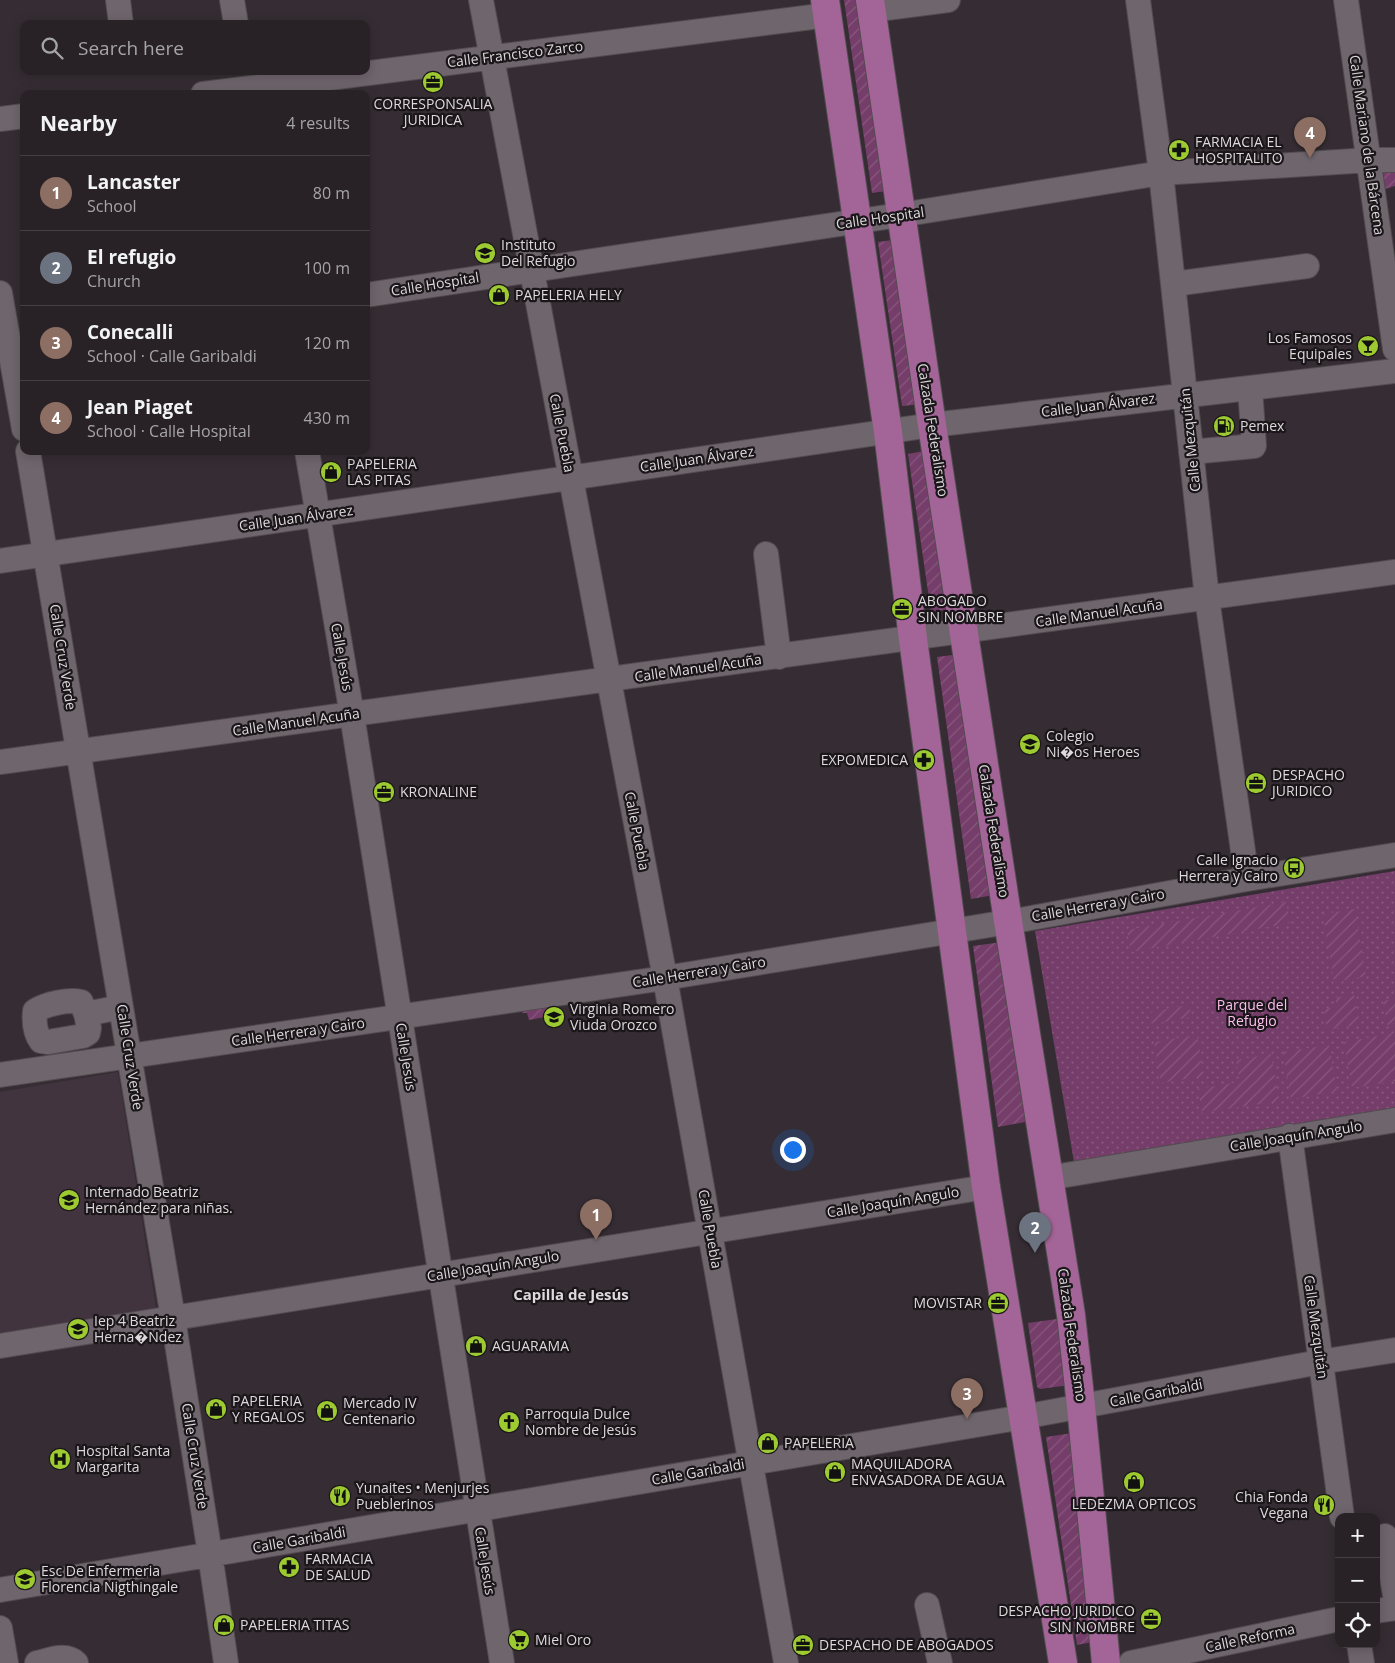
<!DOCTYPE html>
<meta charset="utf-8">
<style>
body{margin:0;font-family:"Open Sans",sans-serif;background:#342f32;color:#f1f3f6}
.controls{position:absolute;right:15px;bottom:15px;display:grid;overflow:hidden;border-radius:10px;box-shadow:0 2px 12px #0003}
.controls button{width:45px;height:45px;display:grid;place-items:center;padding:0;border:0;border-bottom:1px solid #443f43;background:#282226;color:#f1f3f6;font:25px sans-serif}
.you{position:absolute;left:792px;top:1149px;width:18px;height:18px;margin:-12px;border:4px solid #fff;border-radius:50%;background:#1a73e8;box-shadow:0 0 0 8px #1a73e833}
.badge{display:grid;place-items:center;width:32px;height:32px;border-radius:50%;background:#2563eb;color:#fff;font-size:16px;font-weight:700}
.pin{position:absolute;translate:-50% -41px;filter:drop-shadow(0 1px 2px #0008)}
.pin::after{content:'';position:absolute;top:26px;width:18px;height:15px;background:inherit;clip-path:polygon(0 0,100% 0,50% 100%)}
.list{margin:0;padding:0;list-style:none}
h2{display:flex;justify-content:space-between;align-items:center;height:65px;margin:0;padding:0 20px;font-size:21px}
h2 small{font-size:16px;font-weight:400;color:#a5a4a7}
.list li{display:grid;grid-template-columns:32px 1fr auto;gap:15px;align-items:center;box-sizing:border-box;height:75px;padding:0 20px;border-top:1px solid #443f43}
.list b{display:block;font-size:19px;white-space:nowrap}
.list p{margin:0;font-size:16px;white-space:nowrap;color:#a5a4a7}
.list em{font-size:16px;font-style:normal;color:#a5a4a7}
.icon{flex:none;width:28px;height:28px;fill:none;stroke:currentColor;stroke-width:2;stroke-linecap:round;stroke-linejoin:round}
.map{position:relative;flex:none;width:1395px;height:1663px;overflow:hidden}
.search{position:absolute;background:#282226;box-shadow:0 2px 12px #0003;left:20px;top:20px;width:350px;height:55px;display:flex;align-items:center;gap:12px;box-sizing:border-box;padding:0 18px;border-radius:10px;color:#a5a4a7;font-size:19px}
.panel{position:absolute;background:#282226;box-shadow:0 2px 12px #0003;left:20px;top:90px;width:350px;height:365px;border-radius:10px}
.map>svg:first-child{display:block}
.built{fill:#42343f}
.park{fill:url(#park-dots)}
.garden{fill:url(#garden-furrows)}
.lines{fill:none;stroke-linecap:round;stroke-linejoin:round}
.minor-casing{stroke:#524c50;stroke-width:26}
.major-casing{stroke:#524c50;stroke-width:30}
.minor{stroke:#6f666d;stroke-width:24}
.major{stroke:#a36597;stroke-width:28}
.labels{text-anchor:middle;stroke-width:4.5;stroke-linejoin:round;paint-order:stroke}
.street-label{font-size:14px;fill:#ded9dc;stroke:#1a1619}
.poi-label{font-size:14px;fill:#ded9dc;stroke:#1a1619;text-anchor:start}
.park-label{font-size:14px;fill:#febeee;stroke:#1a1619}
.neighbourhood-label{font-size:15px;font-weight:bold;fill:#ded9dc;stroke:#1a1619}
</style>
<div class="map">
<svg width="1395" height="1663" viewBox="0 0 1395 1663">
<defs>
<pattern id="park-dots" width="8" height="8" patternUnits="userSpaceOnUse" patternTransform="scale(1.25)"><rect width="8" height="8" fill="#753d69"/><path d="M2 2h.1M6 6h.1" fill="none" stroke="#88587e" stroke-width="1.8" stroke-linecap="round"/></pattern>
<pattern id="garden-furrows" width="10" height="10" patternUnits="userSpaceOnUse" patternTransform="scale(1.25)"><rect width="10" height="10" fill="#753d69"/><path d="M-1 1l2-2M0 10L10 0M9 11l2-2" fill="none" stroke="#88587e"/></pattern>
</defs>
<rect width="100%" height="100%" fill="#352d33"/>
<path class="built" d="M118,1072L156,1308L0,1333V1092Z"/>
<path class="park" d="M1395,871V1108L1074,1162L1035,931Z"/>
<path class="garden" d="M844,0H865L893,190L872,193Z
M1383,170H1395V186L1385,189Z
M900,239L923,404L902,406L878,242Z
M929,450L952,609L931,612L908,454Z
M960,654L994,895L971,899L937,657Z
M1286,902L1290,923L1131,952L1127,930Z
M1355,909L1366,976L1334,982L1323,914Z
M1002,942L1030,1121L998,1127L973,946Z
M1354,995L1360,1024L1327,1030L1324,1009L1337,1007L1335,998Z
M1395,999V1023L1387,1025L1383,1001Z
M552,1001L557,1009L554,1010L555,1015L529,1020L527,1013H522L525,1006Z
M1189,1005L1191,1017L1152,1024L1150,1012Z
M1395,1033V1081L1352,1088L1344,1042Z
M1197,1035L1204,1076L1161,1083L1154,1042Z
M1329,1045L1337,1091L1291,1099L1283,1052Z
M1271,1054L1279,1101L1202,1113L1198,1089L1240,1082L1236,1060Z
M1064,1318L1070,1385L1040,1389L1037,1387L1028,1323Z
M1079,1432L1098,1641L1077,1645L1046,1437Z"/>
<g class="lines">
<g class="minor-casing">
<path id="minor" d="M118,0L121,24
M232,0L236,24
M481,0L665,978L786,1663
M1138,0L1161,173L1207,598L1247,879
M1346,0L1395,349
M871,10L948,0
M203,94L828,15
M0,119L24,116
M1174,284L1307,266
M0,293L24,429
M366,295L913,213L1161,173L1370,160H1395
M28,451L173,1318L210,1554L226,1663
M307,451L352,715L502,1663
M1191,452L1254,446L1250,388
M766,554L779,657
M0,561L932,425L1395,371
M0,762L1395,572
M86,1014L89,1028L88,1033L83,1036L48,1042L41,1041C35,1033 34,1021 35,1011C46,1004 68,999 81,1002L86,1014L121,1007
M0,1075L665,978L1020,920L1247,879L1395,855
M1290,1136L1342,1517
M1048,1178L1395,1120
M0,1346L986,1187
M1385,1536L1395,1595
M0,1590L1023,1417L1320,1362L1395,1350
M927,1605L940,1663
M1376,1611L1395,1608
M0,1628L6,1663
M1359,1644L1362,1663
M37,1663C50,1660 66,1653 76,1663
M1131,1663L1339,1619"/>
</g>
<g class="major-casing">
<path id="major" d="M825,0L888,432L913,639L986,1187L1063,1663
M870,0L932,425L1008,921L1071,1315L1081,1406L1106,1663"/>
</g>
<use href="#minor" class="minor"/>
<use href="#major" class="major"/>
</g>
<defs>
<g id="office-disc" transform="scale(1.125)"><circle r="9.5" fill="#9dca31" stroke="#1a1619"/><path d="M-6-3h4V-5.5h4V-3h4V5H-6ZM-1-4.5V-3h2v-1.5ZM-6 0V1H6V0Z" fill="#111"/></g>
<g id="pharmacy-disc" transform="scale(1.125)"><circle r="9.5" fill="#9dca31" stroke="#1a1619"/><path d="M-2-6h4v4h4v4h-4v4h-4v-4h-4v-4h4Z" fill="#111"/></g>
<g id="school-disc" transform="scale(1.125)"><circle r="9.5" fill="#9dca31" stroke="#1a1619"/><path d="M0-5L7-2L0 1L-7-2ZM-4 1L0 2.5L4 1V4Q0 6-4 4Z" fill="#111"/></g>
<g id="shop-disc" transform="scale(1.125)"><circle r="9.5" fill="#9dca31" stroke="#1a1619"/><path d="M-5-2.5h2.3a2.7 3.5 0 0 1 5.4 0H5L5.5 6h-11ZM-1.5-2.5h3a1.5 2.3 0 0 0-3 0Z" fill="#111"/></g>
<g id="bar-disc" transform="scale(1.125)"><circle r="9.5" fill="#9dca31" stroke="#1a1619"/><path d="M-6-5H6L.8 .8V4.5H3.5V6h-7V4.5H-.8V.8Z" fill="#111"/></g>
<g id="fuel-disc" transform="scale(1.125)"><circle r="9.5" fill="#9dca31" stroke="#1a1619"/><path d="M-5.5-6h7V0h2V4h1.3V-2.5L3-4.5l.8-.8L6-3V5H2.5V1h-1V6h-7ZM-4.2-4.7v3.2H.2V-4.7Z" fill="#111"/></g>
<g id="bus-disc" transform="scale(1.125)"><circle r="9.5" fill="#9dca31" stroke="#1a1619"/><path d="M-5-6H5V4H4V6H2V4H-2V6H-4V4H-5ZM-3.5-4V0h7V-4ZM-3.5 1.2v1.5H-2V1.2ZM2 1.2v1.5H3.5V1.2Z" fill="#111"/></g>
<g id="church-disc" transform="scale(1.125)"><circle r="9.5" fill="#9dca31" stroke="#1a1619"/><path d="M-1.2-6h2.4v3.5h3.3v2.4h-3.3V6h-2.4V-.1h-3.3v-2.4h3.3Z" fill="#111"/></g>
<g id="hospital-disc" transform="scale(1.125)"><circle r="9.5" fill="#9dca31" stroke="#1a1619"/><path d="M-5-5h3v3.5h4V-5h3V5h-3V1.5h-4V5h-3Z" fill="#111"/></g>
<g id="restaurant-disc" transform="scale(1.125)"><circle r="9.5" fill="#9dca31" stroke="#1a1619"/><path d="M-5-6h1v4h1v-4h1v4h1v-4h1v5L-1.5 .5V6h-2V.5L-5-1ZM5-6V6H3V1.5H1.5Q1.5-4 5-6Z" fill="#111"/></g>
<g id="university-disc" transform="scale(1.125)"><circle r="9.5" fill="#9dca31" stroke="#1a1619"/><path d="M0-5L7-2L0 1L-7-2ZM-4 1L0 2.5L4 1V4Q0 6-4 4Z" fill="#111"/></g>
<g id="supermarket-disc" transform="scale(1.125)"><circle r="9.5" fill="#9dca31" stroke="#1a1619"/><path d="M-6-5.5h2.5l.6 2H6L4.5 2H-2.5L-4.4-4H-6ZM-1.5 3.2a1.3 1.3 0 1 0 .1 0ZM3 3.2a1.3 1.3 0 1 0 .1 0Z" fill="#111"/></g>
</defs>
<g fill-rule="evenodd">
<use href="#office-disc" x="433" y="82"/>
<use href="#pharmacy-disc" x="1179" y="150"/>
<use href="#school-disc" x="485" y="253"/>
<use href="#shop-disc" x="499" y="295"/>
<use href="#bar-disc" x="1368" y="346"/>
<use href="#fuel-disc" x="1224" y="426"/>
<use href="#shop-disc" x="331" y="472"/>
<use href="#office-disc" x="902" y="609"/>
<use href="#school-disc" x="1030" y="744"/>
<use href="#pharmacy-disc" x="924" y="760"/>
<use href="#office-disc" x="1256" y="783"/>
<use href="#office-disc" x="384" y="792"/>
<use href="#bus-disc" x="1294" y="868"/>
<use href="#school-disc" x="554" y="1017"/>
<use href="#school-disc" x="69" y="1200"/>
<use href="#office-disc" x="998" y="1303"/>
<use href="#school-disc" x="78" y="1329"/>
<use href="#shop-disc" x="476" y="1346"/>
<use href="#shop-disc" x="216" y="1409"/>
<use href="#shop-disc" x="327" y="1411"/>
<use href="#church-disc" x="509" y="1422"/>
<use href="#shop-disc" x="768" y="1443"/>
<use href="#hospital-disc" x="60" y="1459"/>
<use href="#shop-disc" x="835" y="1472"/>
<use href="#shop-disc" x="1134" y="1482"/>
<use href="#restaurant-disc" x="340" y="1496"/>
<use href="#restaurant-disc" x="1324" y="1505"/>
<use href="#pharmacy-disc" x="289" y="1567"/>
<use href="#university-disc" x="25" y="1579"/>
<use href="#office-disc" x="1151" y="1619"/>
<use href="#shop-disc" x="224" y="1625"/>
<use href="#supermarket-disc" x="519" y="1640"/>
<use href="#office-disc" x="803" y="1645"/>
</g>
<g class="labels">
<g class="street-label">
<text transform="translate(515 54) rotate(-7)" y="5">Calle Francisco Zarco</text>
<text transform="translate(1367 145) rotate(82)" y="5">Calle Mariano de la Bárcena</text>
<text transform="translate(880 218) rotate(-8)" y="5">Calle Hospital</text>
<text transform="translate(435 284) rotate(-9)" y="5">Calle Hospital</text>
<text transform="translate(1098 405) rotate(-7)" y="5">Calle Juan Álvarez</text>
<text transform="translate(933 430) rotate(81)" y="5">Calzada Federalismo</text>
<text transform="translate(562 433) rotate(79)" y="5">Calle Puebla</text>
<text transform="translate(1190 440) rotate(-96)" y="5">Calle Mezquitán</text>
<text transform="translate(697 459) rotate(-8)" y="5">Calle Juan Álvarez</text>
<text transform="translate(296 518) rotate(-8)" y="5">Calle Juan Álvarez</text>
<text transform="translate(1099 613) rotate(-8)" y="5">Calle Manuel Acuña</text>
<text transform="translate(63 657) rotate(81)" y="5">Calle Cruz Verde</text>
<text transform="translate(342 657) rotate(80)" y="5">Calle Jesús</text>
<text transform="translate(698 668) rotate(-8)" y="5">Calle Manuel Acuña</text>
<text transform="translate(296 722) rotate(-8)" y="5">Calle Manuel Acuña</text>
<text transform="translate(637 831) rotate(79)" y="5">Calle Puebla</text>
<text transform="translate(994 831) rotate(81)" y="5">Calzada Federalismo</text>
<text transform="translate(1098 905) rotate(-10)" y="5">Calle Herrera y Cairo</text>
<text transform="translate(699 972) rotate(-9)" y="5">Calle Herrera y Cairo</text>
<text transform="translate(298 1032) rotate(-8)" y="5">Calle Herrera y Cairo</text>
<text transform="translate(130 1057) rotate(81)" y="5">Calle Cruz Verde</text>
<text transform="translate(406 1057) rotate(81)" y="5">Calle Jesús</text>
<text transform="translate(1296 1136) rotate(-9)" y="5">Calle Joaquín Angulo</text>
<text transform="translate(893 1202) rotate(-9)" y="5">Calle Joaquín Angulo</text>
<text transform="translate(710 1229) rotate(80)" y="5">Calle Puebla</text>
<text transform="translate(493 1266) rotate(-9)" y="5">Calle Joaquín Angulo</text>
<text transform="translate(1316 1327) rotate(82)" y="5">Calle Mezquitán</text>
<text transform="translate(1072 1335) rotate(82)" y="5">Calzada Federalismo</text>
<text transform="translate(1156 1393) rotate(-11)" y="5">Calle Garibaldi</text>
<text transform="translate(195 1456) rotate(81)" y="5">Calle Cruz Verde</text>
<text transform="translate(698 1472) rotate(-10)" y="5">Calle Garibaldi</text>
<text transform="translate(299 1540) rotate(-10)" y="5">Calle Garibaldi</text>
<text transform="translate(485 1561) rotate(81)" y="5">Calle Jesús</text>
<text transform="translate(1250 1638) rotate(-12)" y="5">Calle Reforma</text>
</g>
<g class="poi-label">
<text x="433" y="109" text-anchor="middle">CORRESPONSALIA<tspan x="433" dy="16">JURIDICA</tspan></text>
<text x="1195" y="147">FARMACIA EL<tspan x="1195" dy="16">HOSPITALITO</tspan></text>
<text x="501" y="250">Instituto<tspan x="501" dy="16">Del Refugio</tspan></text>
<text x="515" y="300">PAPELERIA HELY</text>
<text x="1352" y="343" text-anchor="end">Los Famosos<tspan x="1352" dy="16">Equipales</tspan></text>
<text x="1240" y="431">Pemex</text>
<text x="347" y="469">PAPELERIA<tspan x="347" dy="16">LAS PITAS</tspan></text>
<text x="918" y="606">ABOGADO<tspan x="918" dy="16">SIN NOMBRE</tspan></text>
<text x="1046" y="741">Colegio<tspan x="1046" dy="16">Ni�os Heroes</tspan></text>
<text x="908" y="765" text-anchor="end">EXPOMEDICA</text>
<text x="1272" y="780">DESPACHO<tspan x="1272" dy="16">JURIDICO</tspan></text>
<text x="400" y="797">KRONALINE</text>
<text x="1278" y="865" text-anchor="end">Calle Ignacio<tspan x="1278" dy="16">Herrera y Cairo</tspan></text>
<text x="570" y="1014">Virginia Romero<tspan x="570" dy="16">Viuda Orozco</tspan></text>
<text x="85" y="1197">Internado Beatriz<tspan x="85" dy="16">Hernández para niñas.</tspan></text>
<text x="982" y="1308" text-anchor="end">MOVISTAR</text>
<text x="94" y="1326">Iep 4 Beatriz<tspan x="94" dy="16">Herna�Ndez</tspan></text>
<text x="492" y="1351">AGUARAMA</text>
<text x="232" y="1406">PAPELERIA<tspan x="232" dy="16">Y REGALOS</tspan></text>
<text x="343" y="1408">Mercado IV<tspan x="343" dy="16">Centenario</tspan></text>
<text x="525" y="1419">Parroquia Dulce<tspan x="525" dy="16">Nombre de Jesús</tspan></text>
<text x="784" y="1448">PAPELERIA</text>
<text x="76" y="1456">Hospital Santa<tspan x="76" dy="16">Margarita</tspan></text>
<text x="851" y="1469">MAQUILADORA<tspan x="851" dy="16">ENVASADORA DE AGUA</tspan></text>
<text x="356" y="1493">Yunaites • Menjurjes<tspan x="356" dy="16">Pueblerinos</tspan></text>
<text x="1308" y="1502" text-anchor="end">Chia Fonda<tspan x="1308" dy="16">Vegana</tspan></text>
<text x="1134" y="1509" text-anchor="middle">LEDEZMA OPTICOS</text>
<text x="305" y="1564">FARMACIA<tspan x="305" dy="16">DE SALUD</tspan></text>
<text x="41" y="1576">Esc De Enfermeria<tspan x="41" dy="16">Florencia Nigthingale</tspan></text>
<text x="1135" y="1616" text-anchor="end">DESPACHO JURIDICO<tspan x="1135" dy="16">SIN NOMBRE</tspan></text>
<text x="240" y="1630">PAPELERIA TITAS</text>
<text x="535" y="1645">Miel Oro</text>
<text x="819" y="1650">DESPACHO DE ABOGADOS</text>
</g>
<g class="park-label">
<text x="1252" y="1010">Parque del<tspan x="1252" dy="16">Refugio</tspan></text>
</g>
<g class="neighbourhood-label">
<text x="571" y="1300">Capilla de Jesús</text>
</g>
</g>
</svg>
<div class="controls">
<button>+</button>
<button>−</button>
<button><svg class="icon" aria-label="locate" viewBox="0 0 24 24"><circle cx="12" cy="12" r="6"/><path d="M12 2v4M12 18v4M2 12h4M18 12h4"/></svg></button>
</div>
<div class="you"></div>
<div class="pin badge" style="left:596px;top:1240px;background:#8d6e63">1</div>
<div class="pin badge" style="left:1035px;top:1253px;background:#6b7280">2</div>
<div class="pin badge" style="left:967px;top:1419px;background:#8d6e63">3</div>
<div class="pin badge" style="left:1310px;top:158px;background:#8d6e63">4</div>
<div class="search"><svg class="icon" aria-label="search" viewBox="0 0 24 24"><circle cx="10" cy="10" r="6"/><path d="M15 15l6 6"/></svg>Search here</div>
<section class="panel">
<h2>Nearby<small>4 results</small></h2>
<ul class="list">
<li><span class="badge" style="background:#8d6e63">1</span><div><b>Lancaster</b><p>School</p></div><em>80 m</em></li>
<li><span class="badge" style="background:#6b7280">2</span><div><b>El refugio</b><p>Church</p></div><em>100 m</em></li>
<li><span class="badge" style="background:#8d6e63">3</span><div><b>Conecalli</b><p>School · Calle Garibaldi</p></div><em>120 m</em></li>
<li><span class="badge" style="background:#8d6e63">4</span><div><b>Jean Piaget</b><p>School · Calle Hospital</p></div><em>430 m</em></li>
</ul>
</section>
</div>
